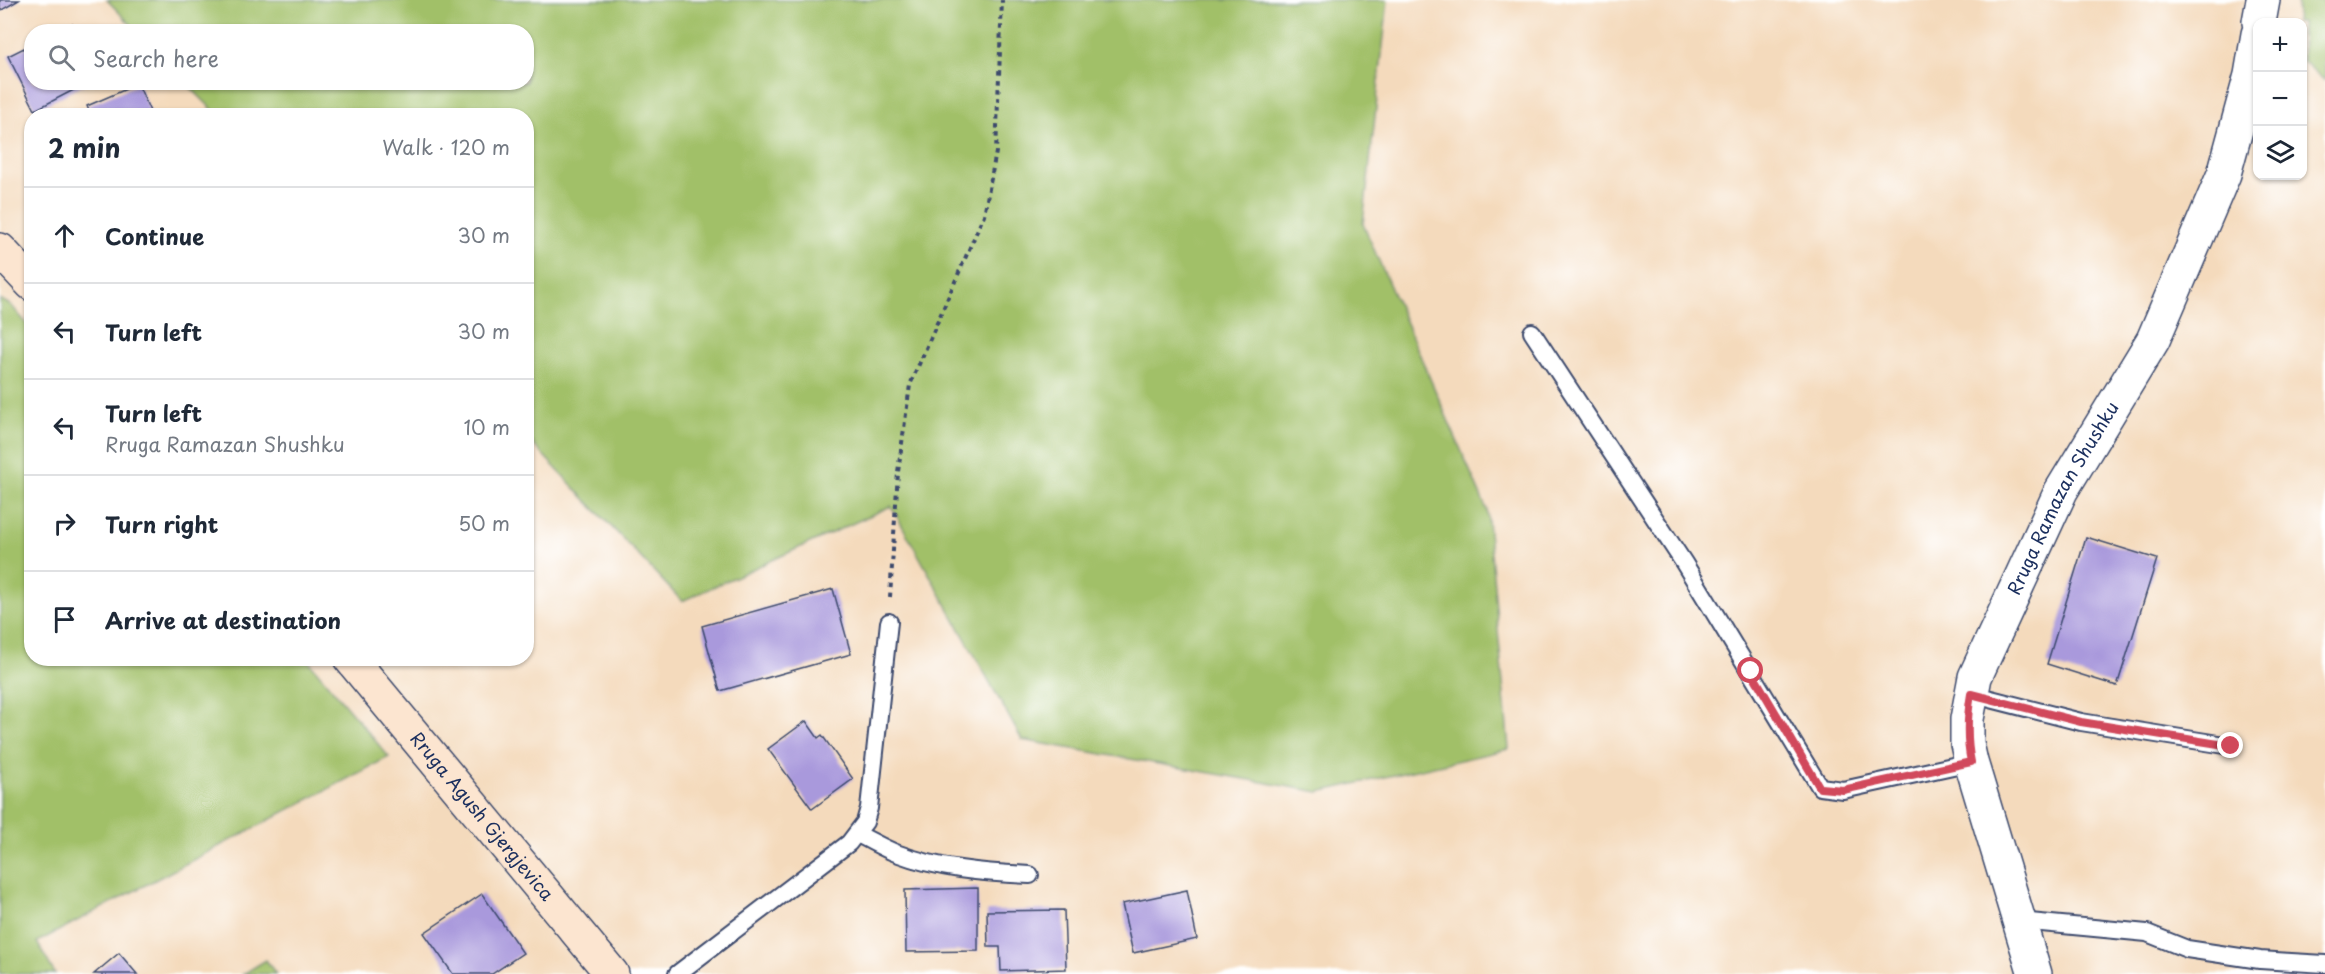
<!DOCTYPE html>
<meta charset="utf-8">
<style>
body{margin:0;font-family:"Playpen Sans",sans-serif;background:#f6f6f7;color:#1f2937}
.controls{position:absolute;right:18px;top:18px;display:grid;overflow:hidden;border-radius:12px;box-shadow:0 2px 4px #0004}
.controls button{width:54px;height:54px;display:grid;place-items:center;padding:0;border:0;border-bottom:2px solid #e0e1e3;background:#fff;color:#1f2937;font:30px sans-serif}
.stop{position:absolute;width:18px;height:18px;margin:-14px;border:4px solid #d1495b;border-radius:50%;background:#fff}
.stop.end{background:#d1495b;border-color:#fff;box-shadow:0 2px 6px #0008}
.list{margin:0;padding:0;list-style:none}
h2{display:flex;justify-content:space-between;align-items:center;height:78px;margin:0;padding:0 24px;font-size:26px}
h2 small{font-size:20px;font-weight:400;color:#747a83}
.list li{display:grid;grid-template-columns:39px 1fr auto;gap:18px;align-items:center;box-sizing:border-box;height:96px;padding:0 24px;border-top:2px solid #e0e1e3}
.list b{display:block;font-size:22px;white-space:nowrap}
.list p{margin:0;font-size:20px;white-space:nowrap;color:#747a83}
.list em{font-size:20px;font-style:normal;color:#747a83}
.icon{flex:none;width:33px;height:33px;fill:none;stroke:currentColor;stroke-width:2;stroke-linecap:round;stroke-linejoin:round}
.map{position:relative;flex:none;width:2325px;height:974px;overflow:hidden}
.search{position:absolute;background:#fff;box-shadow:0 2px 4px #0004;left:24px;top:24px;width:510px;height:66px;display:flex;align-items:center;gap:15px;box-sizing:border-box;padding:0 21px;border-radius:24px;color:#747a83;font-size:22px}
.panel{position:absolute;background:#fff;box-shadow:0 2px 4px #0004;left:24px;top:108px;width:510px;height:558px;border-radius:24px}
.map>svg:first-child{display:block}
.green{fill:#a1c068;stroke:#5e7863;stroke-width:1.5}
.building{fill:#a999dc}
.lines{fill:none;stroke-linecap:round;stroke-linejoin:round}
.lane-casing{stroke:#3c496c;stroke-width:20}
.street-casing{stroke:#3c496c;stroke-width:36}
.secondary-casing{stroke:#3c496c;stroke-width:36}
.path{stroke:#3c496c;stroke-width:4;stroke-dasharray:4.5 4.5;stroke-linecap:butt}
.lane{stroke:#fff;stroke-width:16}
.street{stroke:#fff;stroke-width:33}
.secondary{stroke:#fce5d0;stroke-width:33}
.route{stroke:#d1495b;stroke-width:8}
.labels{text-anchor:middle;stroke-width:5;stroke-linejoin:round;paint-order:stroke}
.street-label{font-size:18px;fill:#1b2f5e;stroke:#fff}
</style>
<div class="map">
<svg width="2325" height="974" viewBox="0 0 2325 974">
<rect width="100%" height="100%" fill="#fff"/>
<filter id="ink" filterUnits="userSpaceOnUse"><feTurbulence type="fractalNoise" baseFrequency=".0167" numOctaves="2"/><feDisplacementMap in="SourceGraphic" scale="12" xChannelSelector="R" yChannelSelector="G"/><feConvolveMatrix kernelMatrix="1 2 1 2 8 2 1 2 1" color-interpolation-filters="sRGB"/></filter>
<filter id="wash" filterUnits="userSpaceOnUse"><feTurbulence type="fractalNoise" baseFrequency=".008" numOctaves="4" result="noise"/><feDisplacementMap in="SourceGraphic" scale="24" xChannelSelector="R" yChannelSelector="G"/><feGaussianBlur stdDeviation="1.35" result="paint"/><feColorMatrix in="noise" values="0 0 0 0 0 0 0 0 0 0 0 0 0 0 0 0 0 1.4 0 .05"/><feComposite in="paint" operator="in"/></filter>
<g filter="url(#wash)">
<rect width="100%" height="100%" fill="#f4dabc"/>
<path class="green" d="M107,0H1388L1363,224L1487,510L1509,749L1319,792L1022,740L891,506L682,601L527,438L526,116L218,115L186,83L526,82V32L137,31Z
M2298,0H2325V81L2303,61L2302,22H2296Z
M0,299L12,306L31,329L32,658L307,659L389,757L37,942L55,974H0Z
M266,960L276,974H243Z"/>
<g id="blocks">
<path class="building" d="M0,0H19L0,11Z
M72,24L76,32H57Z
M32,44V82H89L35,110L8,56Z
M138,84L152,116H91L87,106Z
M2086,537L2157,559L2117,686L2047,664Z
M833,589L851,654L720,691L702,626Z
M806,721L818,738L822,735L853,779L812,809L768,749Z
M978,888V951L906,952L905,890Z
M1187,890L1197,939L1133,953L1122,904Z
M482,894L523,953L492,974H453L424,933Z
M1064,910L1066,969L1001,971L1000,947H988L987,911Z
M119,953L137,974H94Z"/>
</g>
</g>
<g filter="url(#ink)">
<use href="#blocks" fill-opacity="0" stroke="#3c496c" stroke-width="1.5"/>
<g class="lines">
<g class="lane-casing">
<path id="lane" d="M1532,332L1684,563L1820,787L1843,790L1971,762
M1971,694L2081,722L2231,746
M857,834C870,840 883,848 896,853C938,869 984,873 1030,875
M2019,921L2147,933L2187,949L2260,960L2325,964
M677,974L849,843L865,822L869,808L889,622"/>
</g>
<g class="street-casing">
<g id="street">
<path d="M2259,22L2263,0"/>
<path id="s1" d="M2035,974L1971,762L1967,744V719L1975,677L2061,491L2153,340L2224,174L2251,75L2258,34"/>
</g>
</g>
<g class="secondary-casing">
<g id="secondary">
<path d="M0,250L32,284"/>
<path id="s2" d="M350,658L612,974"/>
</g>
</g>
<path class="path" d="M890,597L898,472L910,385L984,215L996,152L1002,0"/>
<use href="#lane" class="lane"/>
<use href="#street" class="street"/>
<use href="#secondary" class="secondary"/>
</g>
</g>
<g class="lines" filter="url(#ink)">
<path class="route" d="M1751,671L1820,788L1843,790L1971,762C1966,738 1967,717 1971,694L2081,722L2231,746"/>
</g>
<g class="labels">
<g class="street-label">
<text dy="6" stroke="none"><textPath href="#s1" startOffset="507">Rruga Ramazan Shushku</textPath></text>
<text dy="6" stroke="none"><textPath href="#s2" startOffset="206">Rruga Agush Gjergjevica</textPath></text>
</g>
</g>
</svg>
<div class="controls">
<button>+</button>
<button>−</button>
<button><svg class="icon" aria-label="layers" viewBox="0 0 24 24"><path d="M12 4l9 5-9 5-9-5zM3 14l9 5 9-5"/></svg></button>
</div>
<div class="stop" style="left:1751px;top:671px"></div>
<div class="stop end" style="left:2231px;top:746px"></div>
<div class="search"><svg class="icon" aria-label="search" viewBox="0 0 24 24"><circle cx="10" cy="10" r="6"/><path d="M15 15l6 6"/></svg>Search here</div>
<section class="panel">
<h2>2 min<small>Walk · 120 m</small></h2>
<ul class="list">
<li><svg class="icon" aria-label="ahead" viewBox="0 0 24 24"><path d="M12 20V5M6 11l6-6 6 6"/></svg><div><b>Continue</b></div><em>30 m</em></li>
<li><svg class="icon" aria-label="left" viewBox="0 0 24 24"><path d="M17 20v-9H6M10 6l-5 5 5 5"/></svg><div><b>Turn left</b></div><em>30 m</em></li>
<li><svg class="icon" aria-label="left" viewBox="0 0 24 24"><path d="M17 20v-9H6M10 6l-5 5 5 5"/></svg><div><b>Turn left</b><p>Rruga Ramazan Shushku</p></div><em>10 m</em></li>
<li><svg class="icon" aria-label="right" viewBox="0 0 24 24"><path d="M7 20v-9h11M14 6l5 5-5 5"/></svg><div><b>Turn right</b></div><em>50 m</em></li>
<li><svg class="icon" aria-label="arrive" viewBox="0 0 24 24"><path d="M6 21V4h12l-3 4 3 4H6"/></svg><div><b>Arrive at destination</b></div></li>
</ul>
</section>
</div>
